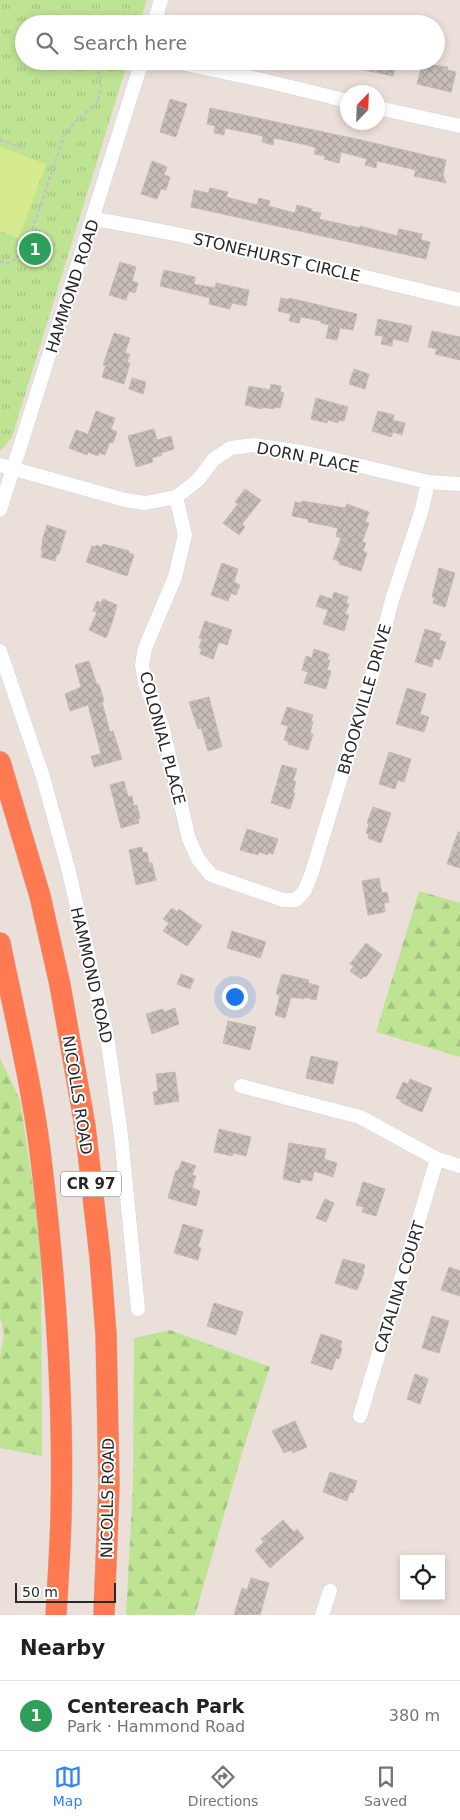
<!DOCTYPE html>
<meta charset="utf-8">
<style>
body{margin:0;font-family:"DejaVu Sans",sans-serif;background:#f6f6f6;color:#202124}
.controls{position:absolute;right:15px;bottom:15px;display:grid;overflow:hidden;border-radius:0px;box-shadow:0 2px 8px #0003}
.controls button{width:45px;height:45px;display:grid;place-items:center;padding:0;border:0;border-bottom:1px solid #e0e0e0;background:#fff;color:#202124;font:25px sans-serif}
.compass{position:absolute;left:340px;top:85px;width:45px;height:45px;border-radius:50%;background:#fff;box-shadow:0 2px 8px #0003;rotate:23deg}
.scale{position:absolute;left:15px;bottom:12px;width:101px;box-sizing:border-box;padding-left:5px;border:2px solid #282828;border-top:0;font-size:14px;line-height:18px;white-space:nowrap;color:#282828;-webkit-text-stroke:4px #fff;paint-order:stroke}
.you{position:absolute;left:234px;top:996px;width:18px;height:18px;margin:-12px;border:4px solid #fff;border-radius:50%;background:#1a73e8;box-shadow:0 0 0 8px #1a73e833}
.badge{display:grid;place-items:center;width:32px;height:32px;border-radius:50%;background:#3480fd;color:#fff;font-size:16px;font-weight:700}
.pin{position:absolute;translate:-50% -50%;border:2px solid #fff;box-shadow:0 1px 5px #0006}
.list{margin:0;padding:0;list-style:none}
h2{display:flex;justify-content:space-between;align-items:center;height:65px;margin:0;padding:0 20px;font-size:21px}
h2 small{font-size:16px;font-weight:400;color:#757577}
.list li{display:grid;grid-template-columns:32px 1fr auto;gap:15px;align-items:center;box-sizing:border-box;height:70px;padding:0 20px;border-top:1px solid #e0e0e0}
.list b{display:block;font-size:19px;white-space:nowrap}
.list p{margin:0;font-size:16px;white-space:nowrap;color:#757577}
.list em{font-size:16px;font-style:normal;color:#757577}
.icon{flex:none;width:28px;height:28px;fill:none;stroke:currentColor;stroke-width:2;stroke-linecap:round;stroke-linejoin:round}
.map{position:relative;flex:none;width:460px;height:1615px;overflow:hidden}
.search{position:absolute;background:#fff;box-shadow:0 2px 8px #0003;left:15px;right:15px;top:15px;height:55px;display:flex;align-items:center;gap:12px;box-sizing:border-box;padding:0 18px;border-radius:28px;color:#757577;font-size:19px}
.sheet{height:135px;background:#fff}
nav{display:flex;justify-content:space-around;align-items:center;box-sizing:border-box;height:70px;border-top:1px solid #e0e0e0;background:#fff;font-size:14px;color:#757577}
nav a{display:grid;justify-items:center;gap:2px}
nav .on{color:#3480fd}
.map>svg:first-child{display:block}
.grass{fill:url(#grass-tufts)}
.forest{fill:url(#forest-firs)}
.pitch{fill:#d6eb8f}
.building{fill:url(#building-cross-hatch);stroke:#c6bbb3}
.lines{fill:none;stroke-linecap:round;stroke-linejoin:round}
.minor-casing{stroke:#ced6e2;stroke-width:15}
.highway-casing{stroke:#c3c3c3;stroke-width:22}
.path{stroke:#c3c3c3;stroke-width:2.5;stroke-dasharray:4 2.5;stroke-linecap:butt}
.minor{stroke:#fff;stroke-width:14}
.highway{stroke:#ff7a50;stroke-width:21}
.labels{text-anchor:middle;stroke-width:4;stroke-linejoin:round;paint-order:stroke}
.shield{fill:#fff;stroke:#686868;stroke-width:1}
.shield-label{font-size:15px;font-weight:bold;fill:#282828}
.street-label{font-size:16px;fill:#282828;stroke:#fff}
</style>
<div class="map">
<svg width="460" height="1615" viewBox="0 0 460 1615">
<defs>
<pattern id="grass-tufts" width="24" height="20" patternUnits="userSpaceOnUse" patternTransform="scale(1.25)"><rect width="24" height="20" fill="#bee393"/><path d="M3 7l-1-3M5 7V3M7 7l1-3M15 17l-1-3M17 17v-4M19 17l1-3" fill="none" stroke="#a3c37f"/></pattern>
<pattern id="forest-firs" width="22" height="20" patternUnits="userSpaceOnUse" patternTransform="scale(1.25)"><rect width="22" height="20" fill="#bee393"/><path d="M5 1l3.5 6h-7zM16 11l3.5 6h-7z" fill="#a3c37f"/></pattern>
<pattern id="building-cross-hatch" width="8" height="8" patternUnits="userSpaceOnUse" patternTransform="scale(1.25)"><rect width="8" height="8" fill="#c6bdb9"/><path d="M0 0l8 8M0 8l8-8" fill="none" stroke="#aaa29f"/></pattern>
</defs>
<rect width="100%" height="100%" fill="#ebe0d9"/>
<path class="grass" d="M0,0H147L139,24H24V61H128L12,437L0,451Z"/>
<path class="forest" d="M419,891L460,903V1057L376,1032Z
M0,1058L20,1100L41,1239L42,1456L0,1448V1357L4,1334L0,1317Z
M170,1330L270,1367L243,1450L195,1615H126L133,1485L134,1338Z"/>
<path class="pitch" d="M0,147L46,164L19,238L0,231Z"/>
<path class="building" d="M347,61H397L393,76L346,66Z
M425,64L448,67L447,70L456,72L451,92L417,84L421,68L424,69Z
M170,99L187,104L176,137L160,132Z
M210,108L361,140L446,160L443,175L446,183L414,176L416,170L377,161L376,168L365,165L367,159L341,152L339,163L324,159L325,156L314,154L316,148L307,145L274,138L273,145L262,142L263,136L225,128L224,135L214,133L215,126L207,124Z
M152,161L167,167L164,175L170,177L166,190L161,189L157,199L141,194Z
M210,188L228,192L226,197L257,205L259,198L270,201L268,206L295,213L297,205L312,209L311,211L321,213L319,219L346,225L360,228V226L397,236L399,229L422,234L421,240L430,242L426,259L191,207L194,190L208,193Z
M120,262L136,267L132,281L138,283L135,293L129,291L126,300L109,295Z
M164,270L195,277L194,284L215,288L216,283L249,290L246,306L232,303L230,309L209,304L210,298L160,286Z
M281,298L289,300V298L357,314L353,330L340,328L337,340L326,338L329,325L321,323V321L301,317L299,323L289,321L291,314L278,311Z
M378,319L412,326L408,342L393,339L392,346L381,344L383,336L375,335Z
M432,331L460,337V360L435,354L437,349L428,347Z
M114,333L130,338L125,353L130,354L127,362L130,363L124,384L102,377L106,365H103Z
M354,369L369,374L365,389L349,384Z
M132,378L146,382L143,394L129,389Z
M271,384L281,386L280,392L284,393L280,408L274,407V409L262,407V409L245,405L249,386L270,390Z
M316,398L348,407L344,421L339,420L338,423L328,420L327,423L311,419Z
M96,411L115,418L111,429L117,432L113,443L110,442L105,455L99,453L98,456L88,452L87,455L69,448L76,430L88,434Z
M378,411L394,415L393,420L405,423L402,435L393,432L391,437L372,431Z
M154,429L157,440L171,436L174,449L161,453L162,455L152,458L153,462L136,467L128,436Z
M245,489L261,500L242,524L245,527L239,535L223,523L238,504L235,502Z
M302,501L345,508L347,504L369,512L365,522L369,523L362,542L366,543L363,551L367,553L361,571L339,564L340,562L333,559L341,538L336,536L338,528L308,522V519L292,516L295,502L301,503Z
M47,525L66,531L59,554H57L55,561L41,557L43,551H41L43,541H42Z
M103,544L129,551V553L134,555L127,576L86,562L92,546L95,547L96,545L102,547Z
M222,563L238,569L234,582L240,585L236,595L231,593L228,601L211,595Z
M439,568L455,573L445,607L433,603L435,597H432Z
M334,592L348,597L346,603L349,604L345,614L349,615L344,631L323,624L328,610L316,606L320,595L332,599Z
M103,599L117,605L112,623L106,638L89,630L97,612L93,611L97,601L101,603Z
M205,621L232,630L227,645L219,642L213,659L200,654L202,649L199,648L202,639L199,638Z
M425,629L441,634L439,640L446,642L440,660L434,658L432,667L415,662Z
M314,649L329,654L327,660H330L327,670L331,671L326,689L304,683L308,672L302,670L306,656L312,658Z
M89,661L97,685L99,684L104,701L102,702L110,732L113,731L122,759L94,767L91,756L101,754L88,705L70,711L65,694L81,687L75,665Z
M407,688L426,694L420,714L429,717L424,732L396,724Z
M209,697L222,747L208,751L201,728L198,729L189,702Z
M287,707L313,715L311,721L313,722L310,733L313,734L308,750L288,744L289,742L284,740L288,726L281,724Z
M389,752L411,759L404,782L398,780L395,789L379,784Z
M282,765L297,769L293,781H296L293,793H295L290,809L271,803Z
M124,781L128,797L132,796L134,806L137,805L140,818L138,819L139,823L121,828L110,785Z
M373,807L391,813L381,843L368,838L369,834L366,833L369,824L367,823Z
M247,829L278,839L273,854L268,853L267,855L259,852L258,855L240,850Z
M458,832H460V868L447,864Z
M142,847L143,853L147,852L149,863H152L156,880L136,885L129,850Z
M379,878L382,893L387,892L389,902L384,903L385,912L368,915L362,881Z
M172,908L177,912L179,909L202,926L187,946L163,931L169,923L163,919Z
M232,931L266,942L260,958L227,948Z
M366,943L382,955L366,977L364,976L361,979L350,971L354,966L350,964Z
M181,974L194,979L190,989L177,984Z
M282,974L309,980L308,983L319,986L316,1000L304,997V999L291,997L285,1018L275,1015L280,995L276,994Z
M175,1008L179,1024L152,1034L146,1014L163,1009L164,1012Z
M228,1021L256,1027L250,1050L223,1043Z
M311,1056L338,1062L333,1084L306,1078Z
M175,1072L179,1101L155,1105L153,1092L158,1091L156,1074Z
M410,1079L432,1088L422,1112L406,1105L401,1102V1100L396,1098L403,1082L408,1084Z
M219,1129L251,1137L246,1156L233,1153L232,1156L214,1152Z
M289,1143L326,1149L324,1159L337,1163L333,1177L314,1171L312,1181L301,1179L300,1183L283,1179Z
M182,1161L196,1166L192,1175L196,1176L192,1188L200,1191L196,1206L168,1198L176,1170L178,1171Z
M363,1182L385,1189L376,1216L362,1212L364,1207L356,1205Z
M325,1199L334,1203L326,1222L316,1218Z
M183,1224L203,1230L198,1247L201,1248L198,1260L174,1253Z
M343,1259L365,1265L363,1272L364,1273L357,1290L335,1283Z
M449,1267L460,1271V1296L441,1290Z
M214,1303L243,1312L236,1335L207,1326Z
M432,1316L449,1321L439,1353L422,1348Z
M321,1334L342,1341L340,1348H342L339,1359L336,1358L332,1370L311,1363Z
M415,1374L428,1379L420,1404L407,1399Z
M295,1421L307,1447L293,1453L292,1450L284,1453L272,1431Z
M330,1472L357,1481L353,1493L350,1492L347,1501L323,1492Z
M283,1520L294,1532L297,1529L304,1538L270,1568L255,1550L264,1542L261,1539Z
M251,1578L269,1583L260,1615H234L242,1588L247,1590Z"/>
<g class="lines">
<g class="minor-casing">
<path id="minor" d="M154,24L161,0
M171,61L262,80L348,101
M378,108L460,126
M93,219C217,239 338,271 460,300
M0,465L125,500L145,503L176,497L198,480L214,459L231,448L254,445L307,453L428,482L460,484
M176,497L185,535L175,577L145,648L142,665L145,683L162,725L189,839L198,859L211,875L283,900H296L305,890L312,872L370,683L392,600L422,509L428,482
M0,510L142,61
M0,651L43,777L68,868L107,1036L121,1135L138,1309
M241,1086L360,1117L437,1159L460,1166
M360,1416L437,1159
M322,1615L330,1591"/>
</g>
<g class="highway-casing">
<path id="highway" d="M0,762L40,896L60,985L85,1126L100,1257L106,1334L109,1485L104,1615
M0,943C14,1012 31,1081 40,1151C55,1272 64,1395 61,1517C60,1550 58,1582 56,1615"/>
</g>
<path class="path" d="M0,140L25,149
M0,261L6,264L14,260L26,248L64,136L75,122L98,102L101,82L97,61"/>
<use href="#minor" class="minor"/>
<use href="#highway" class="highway"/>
</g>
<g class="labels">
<rect class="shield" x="61" y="1171.5" width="60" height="25" rx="4"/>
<g class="shield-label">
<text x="91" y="1189">CR 97</text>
</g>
<g class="street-label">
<text transform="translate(277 257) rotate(13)" y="6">STONEHURST CIRCLE</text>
<text transform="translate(72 286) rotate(-72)" y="6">HAMMOND ROAD</text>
<text transform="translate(308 457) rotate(11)" y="6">DORN PLACE</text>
<text transform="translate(364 699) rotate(-74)" y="6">BROOKVILLE DRIVE</text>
<text transform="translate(163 738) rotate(75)" y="6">COLONIAL PLACE</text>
<text transform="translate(92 975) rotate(77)" y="6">HAMMOND ROAD</text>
<text transform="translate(78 1095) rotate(81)" y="6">NICOLLS ROAD</text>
<text transform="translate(399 1287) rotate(-73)" y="6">CATALINA COURT</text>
<text transform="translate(107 1498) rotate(-89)" y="6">NICOLLS ROAD</text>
</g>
</g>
</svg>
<div class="controls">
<button><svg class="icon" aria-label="locate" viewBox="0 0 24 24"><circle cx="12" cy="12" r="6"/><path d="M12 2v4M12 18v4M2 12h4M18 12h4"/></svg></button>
</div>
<svg class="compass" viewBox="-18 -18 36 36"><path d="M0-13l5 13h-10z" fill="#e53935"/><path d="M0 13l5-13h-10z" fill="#757577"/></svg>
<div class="scale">50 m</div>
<div class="you"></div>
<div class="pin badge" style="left:35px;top:249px;background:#2e9e5b">1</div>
<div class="search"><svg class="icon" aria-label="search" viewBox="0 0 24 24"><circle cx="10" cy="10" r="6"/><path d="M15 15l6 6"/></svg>Search here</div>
</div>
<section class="sheet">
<h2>Nearby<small></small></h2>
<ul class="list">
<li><span class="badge" style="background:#2e9e5b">1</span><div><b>Centereach Park</b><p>Park · Hammond Road</p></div><em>380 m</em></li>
</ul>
</section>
<nav>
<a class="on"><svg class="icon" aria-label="map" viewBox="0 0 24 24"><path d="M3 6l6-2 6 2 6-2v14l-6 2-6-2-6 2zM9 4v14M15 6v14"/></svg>Map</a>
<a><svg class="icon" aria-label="directions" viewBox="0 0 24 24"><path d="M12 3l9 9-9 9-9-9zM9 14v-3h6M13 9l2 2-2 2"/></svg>Directions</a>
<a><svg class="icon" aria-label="saved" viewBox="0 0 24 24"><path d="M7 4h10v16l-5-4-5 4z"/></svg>Saved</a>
</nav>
